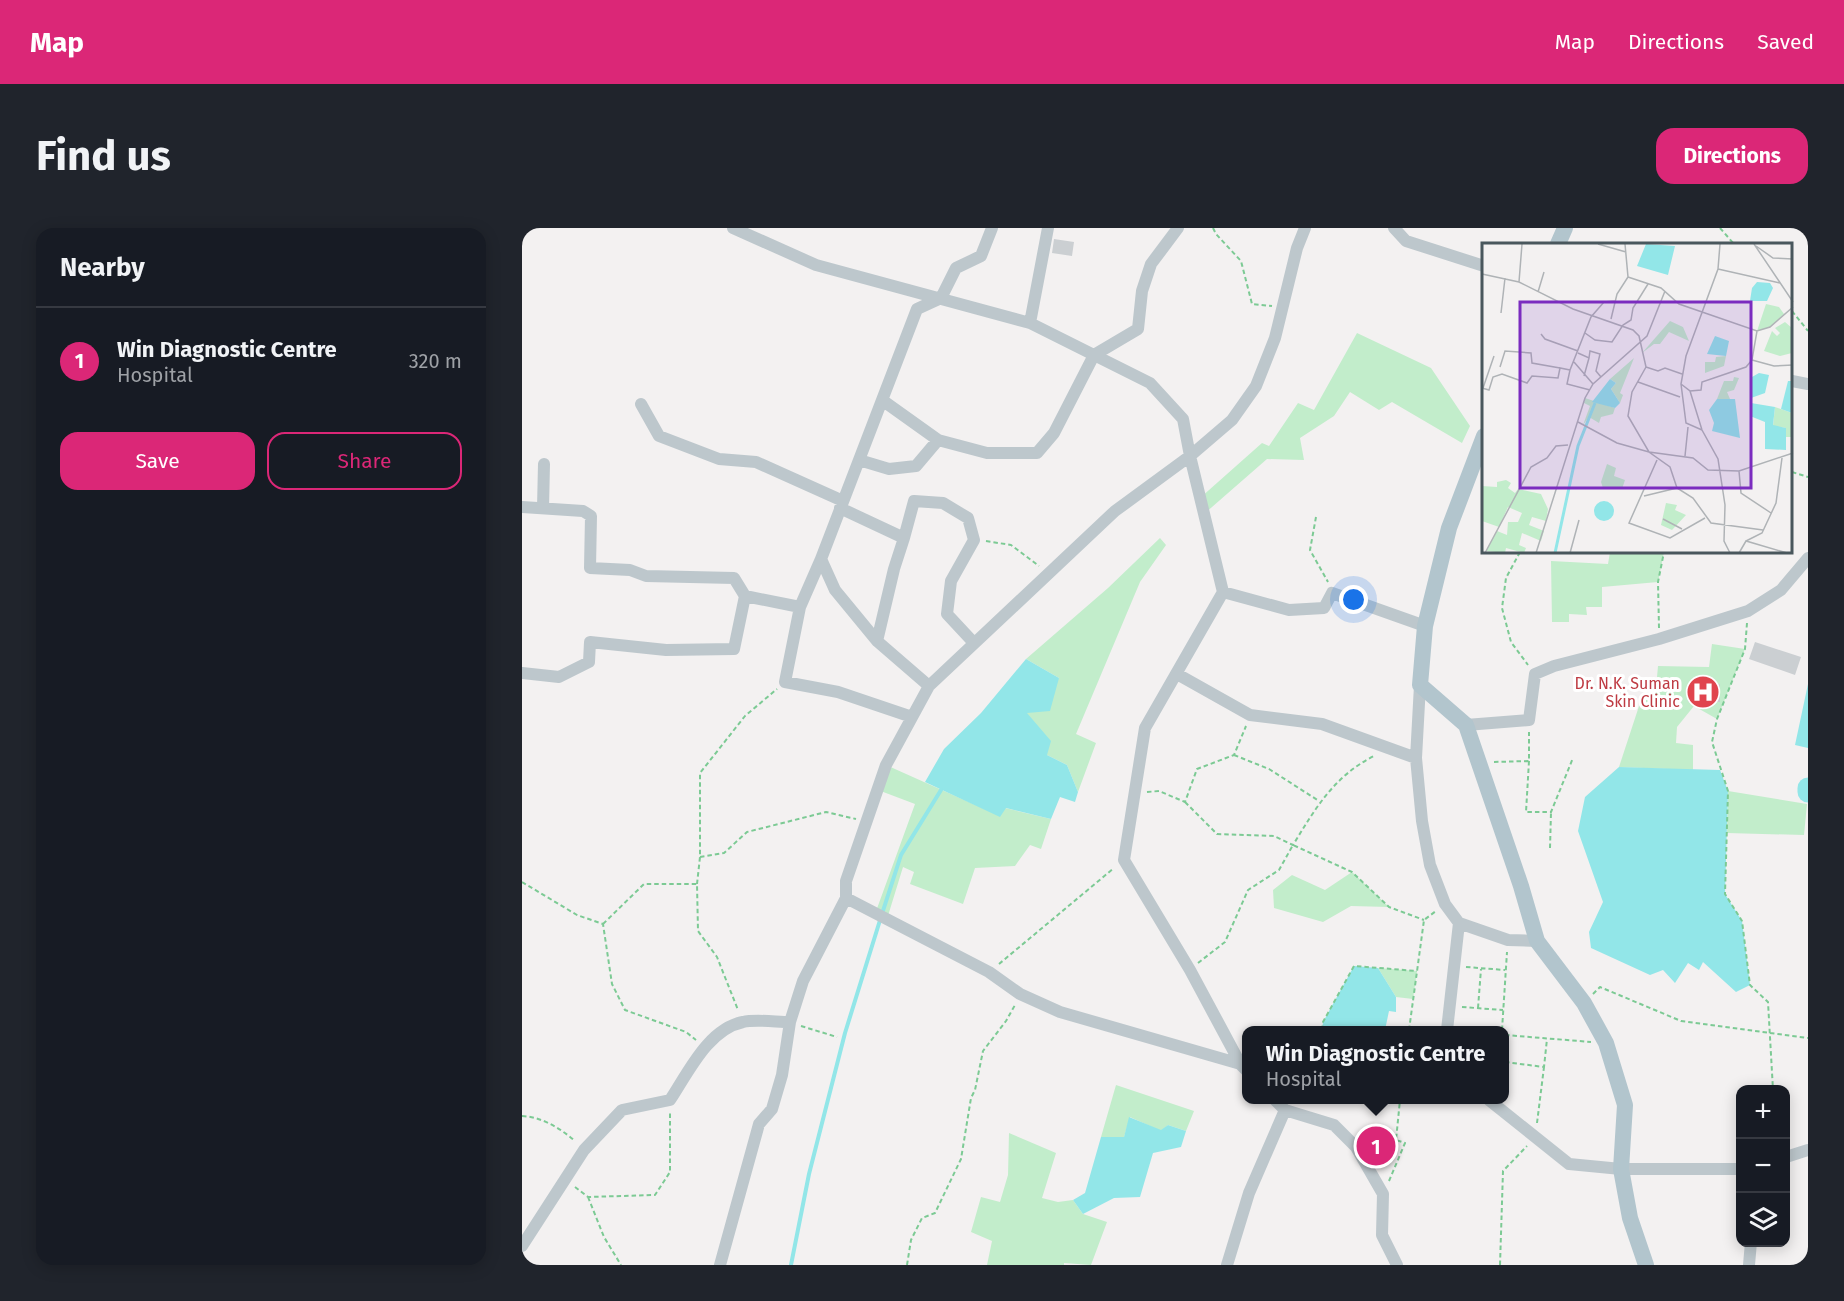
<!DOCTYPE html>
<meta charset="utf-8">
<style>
body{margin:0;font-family:"Fira Sans",sans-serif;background:#20242c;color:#f1f3f6}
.controls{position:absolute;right:18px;bottom:18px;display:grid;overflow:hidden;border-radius:12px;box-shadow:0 3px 15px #0003}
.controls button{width:54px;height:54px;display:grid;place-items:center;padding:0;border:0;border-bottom:2px solid #363941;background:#171b24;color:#f1f3f6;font:30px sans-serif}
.you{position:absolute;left:832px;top:372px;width:21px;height:21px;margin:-15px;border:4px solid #fff;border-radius:50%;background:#1a73e8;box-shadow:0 0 0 9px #1a73e833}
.badge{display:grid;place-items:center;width:39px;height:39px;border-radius:50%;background:#db2777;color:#fff;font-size:20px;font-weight:700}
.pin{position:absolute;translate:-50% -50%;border:3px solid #fff;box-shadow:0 2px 6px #0006}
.popup{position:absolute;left:720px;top:798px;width:267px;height:78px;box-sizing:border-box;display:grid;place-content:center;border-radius:12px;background:#171b24;filter:drop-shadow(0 2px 4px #0005);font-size:20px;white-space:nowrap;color:#9ea1a6}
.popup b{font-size:22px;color:#f1f3f6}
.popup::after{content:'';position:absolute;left:50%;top:100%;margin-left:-12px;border:12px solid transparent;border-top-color:#171b24}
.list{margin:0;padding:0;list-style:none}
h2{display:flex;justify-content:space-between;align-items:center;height:78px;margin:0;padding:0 24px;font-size:26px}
h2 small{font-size:20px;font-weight:400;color:#9ea1a6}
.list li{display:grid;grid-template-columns:39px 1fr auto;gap:18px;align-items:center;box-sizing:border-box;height:108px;padding:0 24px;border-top:2px solid #363941}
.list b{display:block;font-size:22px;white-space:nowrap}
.list p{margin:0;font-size:20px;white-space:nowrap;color:#9ea1a6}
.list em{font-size:20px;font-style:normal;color:#9ea1a6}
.actions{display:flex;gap:12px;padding:18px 24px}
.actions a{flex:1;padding:14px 0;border:2px solid #db2777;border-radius:18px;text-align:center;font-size:21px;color:#db2777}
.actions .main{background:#db2777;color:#fff}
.icon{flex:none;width:33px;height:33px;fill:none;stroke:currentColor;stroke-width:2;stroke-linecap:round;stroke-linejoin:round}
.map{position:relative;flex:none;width:1286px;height:1037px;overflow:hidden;border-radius:18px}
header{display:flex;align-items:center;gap:36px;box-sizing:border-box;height:84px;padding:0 30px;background:#db2777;color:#fff}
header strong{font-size:28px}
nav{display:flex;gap:33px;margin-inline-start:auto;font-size:21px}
.intro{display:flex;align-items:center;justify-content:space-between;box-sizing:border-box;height:144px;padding:0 36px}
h1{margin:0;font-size:42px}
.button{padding:15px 27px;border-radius:18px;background:#db2777;color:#fff;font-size:21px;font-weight:700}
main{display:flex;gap:36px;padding:0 36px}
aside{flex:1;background:#171b24;border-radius:18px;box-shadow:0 3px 15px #0003}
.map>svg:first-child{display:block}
.green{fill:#c2edcb}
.water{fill:#92e6e8}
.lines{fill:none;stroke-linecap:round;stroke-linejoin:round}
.stream{stroke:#92e6e8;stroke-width:4}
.river{stroke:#92e6e8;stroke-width:21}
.building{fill:#cbcfd2}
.path{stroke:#7cca94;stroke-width:2;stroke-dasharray:4.5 3;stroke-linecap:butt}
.minor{stroke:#bdc7cc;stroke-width:12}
.major{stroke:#b2c5cd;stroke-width:16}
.labels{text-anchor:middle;stroke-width:6;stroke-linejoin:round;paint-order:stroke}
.health-label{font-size:16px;fill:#be3a42;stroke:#fff;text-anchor:end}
.inset-river{fill:none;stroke:#92e6e8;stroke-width:3}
.inset-road{fill:none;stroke:#afb3b6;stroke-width:1.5}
.view{fill:#7b2cbf;fill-opacity:0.15;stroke:#7b2cbf;stroke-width:3}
.inset-edge{fill:none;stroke:#49575d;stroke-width:3}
</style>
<header>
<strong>Map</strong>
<nav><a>Map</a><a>Directions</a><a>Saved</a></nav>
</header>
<div class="intro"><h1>Find us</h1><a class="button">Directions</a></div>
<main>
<aside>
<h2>Nearby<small></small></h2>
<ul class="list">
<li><span class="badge">1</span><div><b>Win Diagnostic Centre</b><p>Hospital</p></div><em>320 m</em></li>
</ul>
<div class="actions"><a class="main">Save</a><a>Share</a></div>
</aside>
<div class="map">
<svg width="1286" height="1037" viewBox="0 0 1286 1037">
<rect width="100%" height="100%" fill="#f3f1f1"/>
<path class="green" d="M835,105L909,140L948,198L940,215L870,174L857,182L828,164L812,188L778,210L782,232L745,231L682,286L678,270L740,215L747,218L776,175L792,182Z
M638,310L644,317L618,354L554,506L574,515L556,564L545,537L525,527L504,485L537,450L504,431L586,360Z
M1088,324H1142L1136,354L1080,359V379H1064L1065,387L1047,386V394H1030L1029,333L1086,336Z
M1190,416L1223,421L1195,491L1172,478L1155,499L1154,515L1171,517V542L1097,539L1119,472H1133L1136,438L1187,439Z
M364,537L478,588L483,580L529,591L519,621L508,617L493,638L453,640L441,676L388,656L392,644L381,639L365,691L353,686L393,576L356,562Z
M1206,563L1285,576L1282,607L1205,605Z
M830,644L867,679L829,678L801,694L752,680L751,662L770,647L803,662Z
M856,740L895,743L891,771L874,769Z
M594,857L672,883L664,903L646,897L639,903L608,889L602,909H579Z
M487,905L534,925L520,970L536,974L551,972L561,986L585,994L569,1037L542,1035V1037H465L470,1013L449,1004L459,969L478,974L486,947Z"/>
<path class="water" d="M504,431L537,450L528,483L505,485L529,513L525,527L545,537L556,564L553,574L538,569L529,591L484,580L478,589L403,554L422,521L459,485Z
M1286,456V520L1273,517Z
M1097,539L1198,542L1206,563L1203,666L1220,693L1228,757L1214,764L1181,734L1177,742L1166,735L1153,755L1141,742L1128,747L1069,720L1067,704L1081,674L1056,603L1063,569Z
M832,738L856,740L874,769V784L867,783L863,802L847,800L846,802H800L801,794Z
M607,889L639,902L646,897L664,903L659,919L631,925L618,969L592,970L561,986L551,972L563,965L579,909H602Z"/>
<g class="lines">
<path class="stream" d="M269,1037L287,946L323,805L359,689L379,627L419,562"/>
<path class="river" d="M1286,564V560"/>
</g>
<path class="building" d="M532,11L552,14L550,28L530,25Z
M1233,414L1279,429L1273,447L1227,431Z
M1166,456H1198V474H1166Z
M850,905L874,915L867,931L845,922L844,920Z"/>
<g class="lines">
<path class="path" d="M691,0L694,6L719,33L730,76L750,78
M1198,0L1212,16
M1270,83L1286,103
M1270,244L1286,249
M794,289L788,322L806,354
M464,313L489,317L517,338
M998,324L984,350L980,380L989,414L1006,437
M1225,395L1223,421L1195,491L1190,514L1206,563L1203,666L1220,693L1228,757L1246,774L1251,862
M1137,400L1136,354L1142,324
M712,527L747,541L797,573
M1007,533L1004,584H1029L1051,530
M972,534L1007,533V504
M625,564L637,563L663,574L675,541L712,527L724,498
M663,574L695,606L752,608L771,617C793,581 812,548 852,528
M1028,620L1029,584
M178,629L202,625L225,604L304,584L334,591
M0,654L55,687L81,696L90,756L103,782L164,804L174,812
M175,656L178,629V545L223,488L255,461
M81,696L122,656H175L176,703L195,729L216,782
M676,735L703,714L726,662L757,642L771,617L830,644L867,679L902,692
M477,736L592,640
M944,739L983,742
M1071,766L1078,759L1159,793L1286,810
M940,779L981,782
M956,780L959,741
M279,798L315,809
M800,802L801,794L832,738L895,743
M887,802L902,692L914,683
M980,802L985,724
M983,807L1069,814
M983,834L1022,839L1025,811
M0,888C20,889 38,900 53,913
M1015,895L1022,839
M867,953L883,915L874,912L878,872
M53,959L66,969L133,967L148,944V884
M66,969L82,1009L99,1037
M385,1037L389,1012L400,990L413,985L439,931L449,870L453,862L461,823L484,793L493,777
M978,1037L981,943L1005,918"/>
<path class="minor" d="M211,0L294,37L508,95L628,155L661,191L668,228L701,364L623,500L602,632L668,742L719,837L725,843
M872,0L884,13L962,38
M508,95L526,0
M1270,153L1286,156
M360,172L416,212L465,225H515L532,205L572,127L616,101L620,63L629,36L656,0
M119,176L137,208L197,231L234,234L321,273
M337,232L367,241L394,238L416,212
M0,279L61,283L69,288L68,340L108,342L124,348L212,350L223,368
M21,280L22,236
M318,280L382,310L392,273L421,275L446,290L452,312L429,353L425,386L452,415
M299,331L313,362L355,413L407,458
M701,364L767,382L802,380L810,365L903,398
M355,413L372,341L382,310
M0,445L37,449L67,434L68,414L144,422L212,421L223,368L278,379
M655,446L728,487L800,496L894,530
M898,457L894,530L900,593L908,637L923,676L937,695L986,712L1015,713
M390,489L316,464L263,454L278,379L299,331L395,81L419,70L434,40L459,28L470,0
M944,497L1007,492L1013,446L1032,438L1137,411L1226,383L1259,362L1286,330
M324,670L467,744L498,766L538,784L722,837
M925,802L937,695
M753,872L763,882L812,897L834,919L861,966L860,1007L875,1037
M967,872L1047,936L1099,941H1218
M1264,929L1286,922
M0,1018L62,922L100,882L148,872C166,845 186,801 221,794C233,791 255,794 268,794
M198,1037L237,896L250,881L260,847L268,794L281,753L324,670V653L364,537L407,458L593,283L668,228L710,192L734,158L753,110L775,20L783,0
M705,1037L727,965L763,882
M1227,1037L1229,1014"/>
<path class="major" d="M1036,16L1043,0
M962,208L927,300L903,398L898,457L944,497L999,658L1015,713L1062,775L1084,815L1103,877L1099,941L1108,990L1124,1037"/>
</g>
<defs>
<g id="hospital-disc" transform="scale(1.725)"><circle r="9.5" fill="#e0444e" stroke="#fff"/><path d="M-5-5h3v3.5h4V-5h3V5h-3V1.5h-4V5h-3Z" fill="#fff"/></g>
</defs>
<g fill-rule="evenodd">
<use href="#hospital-disc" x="1181" y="464"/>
</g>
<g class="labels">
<g class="health-label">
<text x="1158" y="461">Dr. N.K. Suman<tspan x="1158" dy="18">Skin Clinic</tspan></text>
</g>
</g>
<g transform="translate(960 15)">
<rect width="310" height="310" fill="#f3f1f1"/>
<path d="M284,61L297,64L302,71L288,84L275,88ZM188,78L201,84L207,98L187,89L178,101H172L160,110ZM303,79L310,85V110L298,113L282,108L290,88L295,93L298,90L293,85ZM244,113L242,123L223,130V119H233L234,114ZM152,115L138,150L141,152L138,160L129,146L134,140L128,136ZM252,134L257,135L252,147L245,149L248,156H235L242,138H251ZM103,155L133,165L131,171L119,174L117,180L107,174L101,182L108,163L102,160ZM293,164L310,170V194H304V185L291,183ZM125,221L134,225L132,233L143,237L140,246L121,245L119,239ZM24,237L29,240L26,245L33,250L36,246L59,251L66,266L64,278L50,274L47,282L62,288L59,298L40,290L37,302L44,305L42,310L24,305L23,310L4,308L15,288L25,292L26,279H36L40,270L26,264L17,284L0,278V243L15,244V239ZM184,260L195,262L193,267L204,272L190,287L179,282Z" fill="#c2edcb"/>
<path d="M164,1L193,3L186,32L155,23ZM275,39L288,40L291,45L285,58H268L270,45ZM233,93L247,98L244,113L225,111ZM277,130L287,132L283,150L269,155L270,134ZM128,136L134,140L129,146L138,160L133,165L110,159ZM306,138H310V170L299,166ZM235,156H253L258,195L230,188L232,180L227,167ZM269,160L293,164L291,182L304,185V207L283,206V179L268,173ZM112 268a10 10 0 1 1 20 0a10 10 0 1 1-20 0Z" fill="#92e6e8"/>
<path class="inset-river" d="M73,310L96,203L113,160"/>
<path class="inset-road" d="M116,1L144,9M238,1L236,26L204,113L199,141L208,148L220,187L236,216L243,262L242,298L248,310M272,1L311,59M274,3L291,15L311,16M236,26L298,40M0,31L37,39L91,66L151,87L157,93L164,124L150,149L146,173L167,209L188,224L195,245L211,255L229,280L281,287M146,34L179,45L197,61L275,88L288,84L311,64M37,39L40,1M56,49L62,29M19,70L23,35M129,76L135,51L146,34L143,1M103,90L113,97L130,99L141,82L149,77L151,65L166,41M59,91L63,96L96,108M96,110L107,115L108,108L118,111L114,128L119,134M270,117L292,123L311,122M92,119L111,141M18,124L23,108L49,110L50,120L78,125M164,124L176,128L183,125L200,131M102,133L107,115M156,139L198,154M199,141L204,180L220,187M0,145L7,147L11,134L20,131L45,140L50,133L76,135L78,125L88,127M1,145L12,113M108,147L85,141L88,127L109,74L122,59L133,58M208,148L219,147L220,139L264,124L270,117L275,88M96,179L135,200L167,209L211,215L226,227L257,228L311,210M203,213L206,184M175,217L147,280L188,295L223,275M257,228L259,250L289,270M162,253L195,245M181,276L200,286M264,298L280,290L294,260L300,215M3,310L49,224L65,215L74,203L86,202M54,310L103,155L111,141L165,93L183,48M88,310L97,277M257,310L264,298L305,310"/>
<path class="view" d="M38,59H269V245H38Z"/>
<rect width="310" height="310" class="inset-edge"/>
</g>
</svg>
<div class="controls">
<button>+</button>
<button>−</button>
<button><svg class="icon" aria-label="layers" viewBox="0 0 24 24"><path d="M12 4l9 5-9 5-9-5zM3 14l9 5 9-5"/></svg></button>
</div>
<div class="you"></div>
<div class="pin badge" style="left:854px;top:918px">1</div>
<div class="popup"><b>Win Diagnostic Centre</b>Hospital</div>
</div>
</main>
